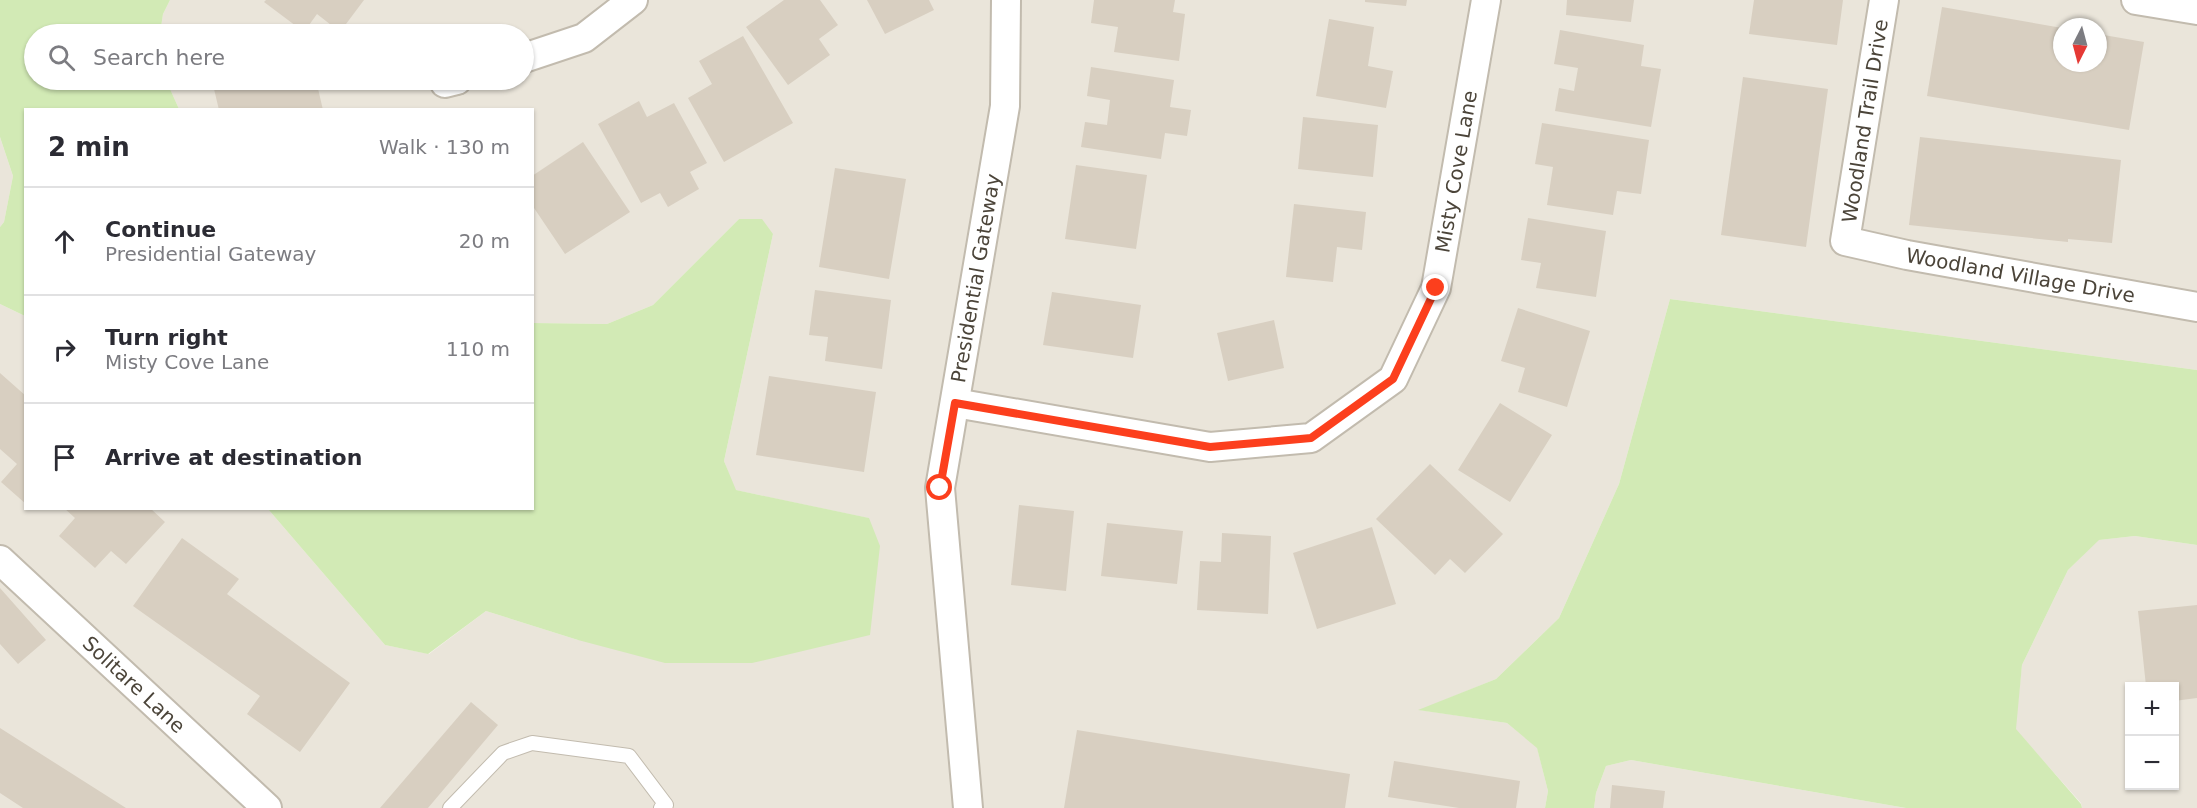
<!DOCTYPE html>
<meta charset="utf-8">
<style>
body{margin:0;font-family:"DejaVu Sans",sans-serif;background:#f7f7f7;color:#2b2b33}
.controls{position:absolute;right:18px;bottom:18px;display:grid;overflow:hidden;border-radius:0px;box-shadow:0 2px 4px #0004}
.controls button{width:54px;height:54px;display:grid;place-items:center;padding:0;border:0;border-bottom:2px solid #e1e1e2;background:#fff;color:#2b2b33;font:30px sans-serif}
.compass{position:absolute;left:2053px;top:18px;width:54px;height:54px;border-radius:50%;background:#fff;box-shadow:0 2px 4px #0004;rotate:186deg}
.stop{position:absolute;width:18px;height:18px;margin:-14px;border:4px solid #fc3f1d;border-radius:50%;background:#fff}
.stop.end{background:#fc3f1d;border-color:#fff;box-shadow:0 2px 6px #0008}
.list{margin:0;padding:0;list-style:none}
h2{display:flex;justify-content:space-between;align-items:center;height:78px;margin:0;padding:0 24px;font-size:26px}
h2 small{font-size:20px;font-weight:400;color:#7c7c81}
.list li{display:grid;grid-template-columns:39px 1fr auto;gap:18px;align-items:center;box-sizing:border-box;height:108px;padding:0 24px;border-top:2px solid #e1e1e2}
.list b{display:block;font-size:22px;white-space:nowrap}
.list p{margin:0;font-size:20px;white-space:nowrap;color:#7c7c81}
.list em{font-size:20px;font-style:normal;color:#7c7c81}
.icon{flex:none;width:33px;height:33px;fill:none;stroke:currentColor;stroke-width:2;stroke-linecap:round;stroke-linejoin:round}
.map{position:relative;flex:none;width:2197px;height:808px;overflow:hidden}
.search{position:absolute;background:#fff;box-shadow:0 2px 4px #0004;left:24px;top:24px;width:510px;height:66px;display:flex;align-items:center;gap:15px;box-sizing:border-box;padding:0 21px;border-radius:33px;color:#7c7c81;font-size:22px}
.panel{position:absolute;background:#fff;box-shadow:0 2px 4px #0004;left:24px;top:108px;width:510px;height:402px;border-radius:0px}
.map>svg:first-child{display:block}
.residential{fill:#eae5da;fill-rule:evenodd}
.green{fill:#d2eab5}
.building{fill:#d8cfc1}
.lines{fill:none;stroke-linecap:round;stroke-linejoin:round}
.lane-casing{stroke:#c2bbae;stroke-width:16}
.street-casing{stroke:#c2bbae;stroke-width:32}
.lane{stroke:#fff;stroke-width:14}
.street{stroke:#fff;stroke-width:28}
.route{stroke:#fc3f1d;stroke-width:8}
.labels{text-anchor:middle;stroke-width:5;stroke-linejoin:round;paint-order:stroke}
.street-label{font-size:20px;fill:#4b4439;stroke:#fff}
</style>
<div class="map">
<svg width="2197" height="808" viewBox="0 0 2197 808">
<rect width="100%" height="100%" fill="#f6f3ec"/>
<path class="residential" d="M170,0H2197V370L1670,299L1619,484L1559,618L1496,679L1420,710L1507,723L1537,747L1548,791L1545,808H0V304L25,316L26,508L268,509L385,645L429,654L486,611L578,640L868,518L735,490L724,461L773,234L739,219L653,305L607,324L533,323L532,110L179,109L166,80H524V34H160L163,14ZM2062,27H2098V63H2062Z
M0,137L13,176L4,222L0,227Z
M2135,536L2197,545V808H2082L2081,803L2015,729L2022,665L2068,570L2098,540ZM2130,686H2174V786H2130Z
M1631,760L1906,808H1594L1596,793L1606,766Z"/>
<path class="green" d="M0,0H170L163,14L160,34H34V80H166L179,109L26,110L25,316L0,304V227L4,222L13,176L0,137Z
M739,219H762L773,234L724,461L736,490L869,518L880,546L870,635L752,663H665L578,640L486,611L428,654L385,645L268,509L532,508L533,323L607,324L653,305Z
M1670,299L2197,370V545L2135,536L2099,540L2068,570L2022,665L2016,729L2081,804L2082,808H1906L1631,760L1606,766L1596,793L1594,808H1545L1548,791L1537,748L1507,723L1418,710L1496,679L1559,618L1619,484Z"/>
<path class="building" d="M266,0H364L340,32L317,14L304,32L264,2Z
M784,0H820L838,25L819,39L830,55L788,85L746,27Z
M867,0H929L934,10L885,34Z
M1094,0H1175L1173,12L1185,14L1179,61L1114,52L1118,27L1091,23Z
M1365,0H1407L1406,6L1365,2Z
M1567,0H1634L1631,22L1566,15Z
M1754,0H1843L1837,45L1749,34Z
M1942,7L2062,28V63H2098V34L2144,42L2129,130L1927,96Z
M1329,19L1374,27L1368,66L1393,71L1386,108L1316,96Z
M1560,30L1644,45L1641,66L1661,69L1651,127L1555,111L1559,88L1574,91L1578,68L1554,64Z
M743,36L793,123L724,162L688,98L712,84L699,61Z
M1091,67L1174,80L1170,107L1191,110L1187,136L1165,133L1161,159L1081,147L1085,122L1107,125L1110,100L1087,96Z
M1743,77L1828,89L1806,247L1721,235Z
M255,80H316L323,110H219L214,89Z
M639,101L647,117L674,103L707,163L690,172L699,189L668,207L660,193L641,203L598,124Z
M1303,117L1378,125L1373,177L1298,169Z
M1542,123L1649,140L1641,194L1617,191L1613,215L1547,205L1553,167L1535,164Z
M1920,137L2121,160L2112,243L2068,239V242L1909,225Z
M583,142L630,212L565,254L532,205V176Z
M1076,165L1147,175L1136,249L1065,239Z
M835,168L906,179L889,279L819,267Z
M1294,204L1366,212L1362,250L1337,247L1333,282L1286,277Z
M1528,218L1606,231L1596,297L1536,288L1541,263L1521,260Z
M815,290L891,300L882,369L825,361L828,337L809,335Z
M1052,292L1141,305L1133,358L1043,345Z
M1518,308L1590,331L1567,407L1518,392L1525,368L1501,361Z
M1274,320L1284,368L1228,381L1217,333Z
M0,373L26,396V504L1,482L17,464L0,449Z
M769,376L876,392L864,472L756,455Z
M1500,403L1552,435L1510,502L1458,470Z
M1430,464L1503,534L1465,573L1450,559L1435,575L1376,519Z
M1019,505L1074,511L1066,591L1011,585Z
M64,508H150L165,522L126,564L111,551L95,568L59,536L75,518Z
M1107,523L1183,531L1177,584L1101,576Z
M1372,527L1396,604L1317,629L1293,553Z
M1222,533L1271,536L1268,614L1197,610L1200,561L1221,562Z
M182,538L239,579L227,594L350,683L300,752L247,714L260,696L133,606Z
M0,588L46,640L18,664L0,644Z
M2197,605V698L2174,701V686H2146L2138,611Z
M471,702L498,725L428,808H380Z
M0,728L126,808H23L0,793Z
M1077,730L1350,774L1345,808H1064Z
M1394,761L1520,781L1516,808H1459L1388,797Z
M1612,785L1665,791L1663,808H1610Z"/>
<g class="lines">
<g class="lane-casing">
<path id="lane" d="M450,808L503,753L532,743L629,756L666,805L661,808"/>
</g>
<g class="street-casing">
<g id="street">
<path id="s1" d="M1884,0L1845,241L1907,255L2197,307"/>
<path d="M2136,0L2197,10"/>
<path d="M524,58L584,38L633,0"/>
<path d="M445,83L457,80"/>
<path id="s2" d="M955,403L1210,447L1311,438L1393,379L1436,288L1486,0"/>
<path id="s3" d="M0,560L267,808"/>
<path id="s4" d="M968,808L940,488L1005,106L1006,0"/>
</g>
</g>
<use href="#lane" class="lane"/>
<use href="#street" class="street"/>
</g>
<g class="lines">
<path class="route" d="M940,488L955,403L1210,447L1311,438L1393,379L1436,288"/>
</g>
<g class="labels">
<g class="street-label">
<text transform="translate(1865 121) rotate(-81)" y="7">Woodland Trail Drive</text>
<text dy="7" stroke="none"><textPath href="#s2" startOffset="680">Misty Cove Lane</textPath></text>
<text dy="7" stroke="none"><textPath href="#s1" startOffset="423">Woodland Village Drive</textPath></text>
<text dy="7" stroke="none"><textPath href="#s4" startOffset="534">Presidential Gateway</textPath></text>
<text dy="7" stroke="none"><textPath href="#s3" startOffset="183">Solitare Lane</textPath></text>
</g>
</g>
</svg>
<div class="controls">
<button>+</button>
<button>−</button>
</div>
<svg class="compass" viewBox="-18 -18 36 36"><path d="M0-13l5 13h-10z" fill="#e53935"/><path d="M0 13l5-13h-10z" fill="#7c7c81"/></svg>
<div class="stop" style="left:940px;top:488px"></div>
<div class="stop end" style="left:1436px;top:288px"></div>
<div class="search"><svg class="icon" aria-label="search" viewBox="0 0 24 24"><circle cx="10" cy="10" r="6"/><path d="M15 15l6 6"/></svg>Search here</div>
<section class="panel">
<h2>2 min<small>Walk · 130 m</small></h2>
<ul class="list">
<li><svg class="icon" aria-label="ahead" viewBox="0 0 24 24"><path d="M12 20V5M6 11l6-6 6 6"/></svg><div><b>Continue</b><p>Presidential Gateway</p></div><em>20 m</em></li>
<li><svg class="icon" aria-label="right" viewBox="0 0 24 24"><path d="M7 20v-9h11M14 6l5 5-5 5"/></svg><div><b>Turn right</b><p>Misty Cove Lane</p></div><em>110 m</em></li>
<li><svg class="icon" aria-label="arrive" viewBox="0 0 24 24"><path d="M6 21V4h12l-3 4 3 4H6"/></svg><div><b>Arrive at destination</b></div></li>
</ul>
</section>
</div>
